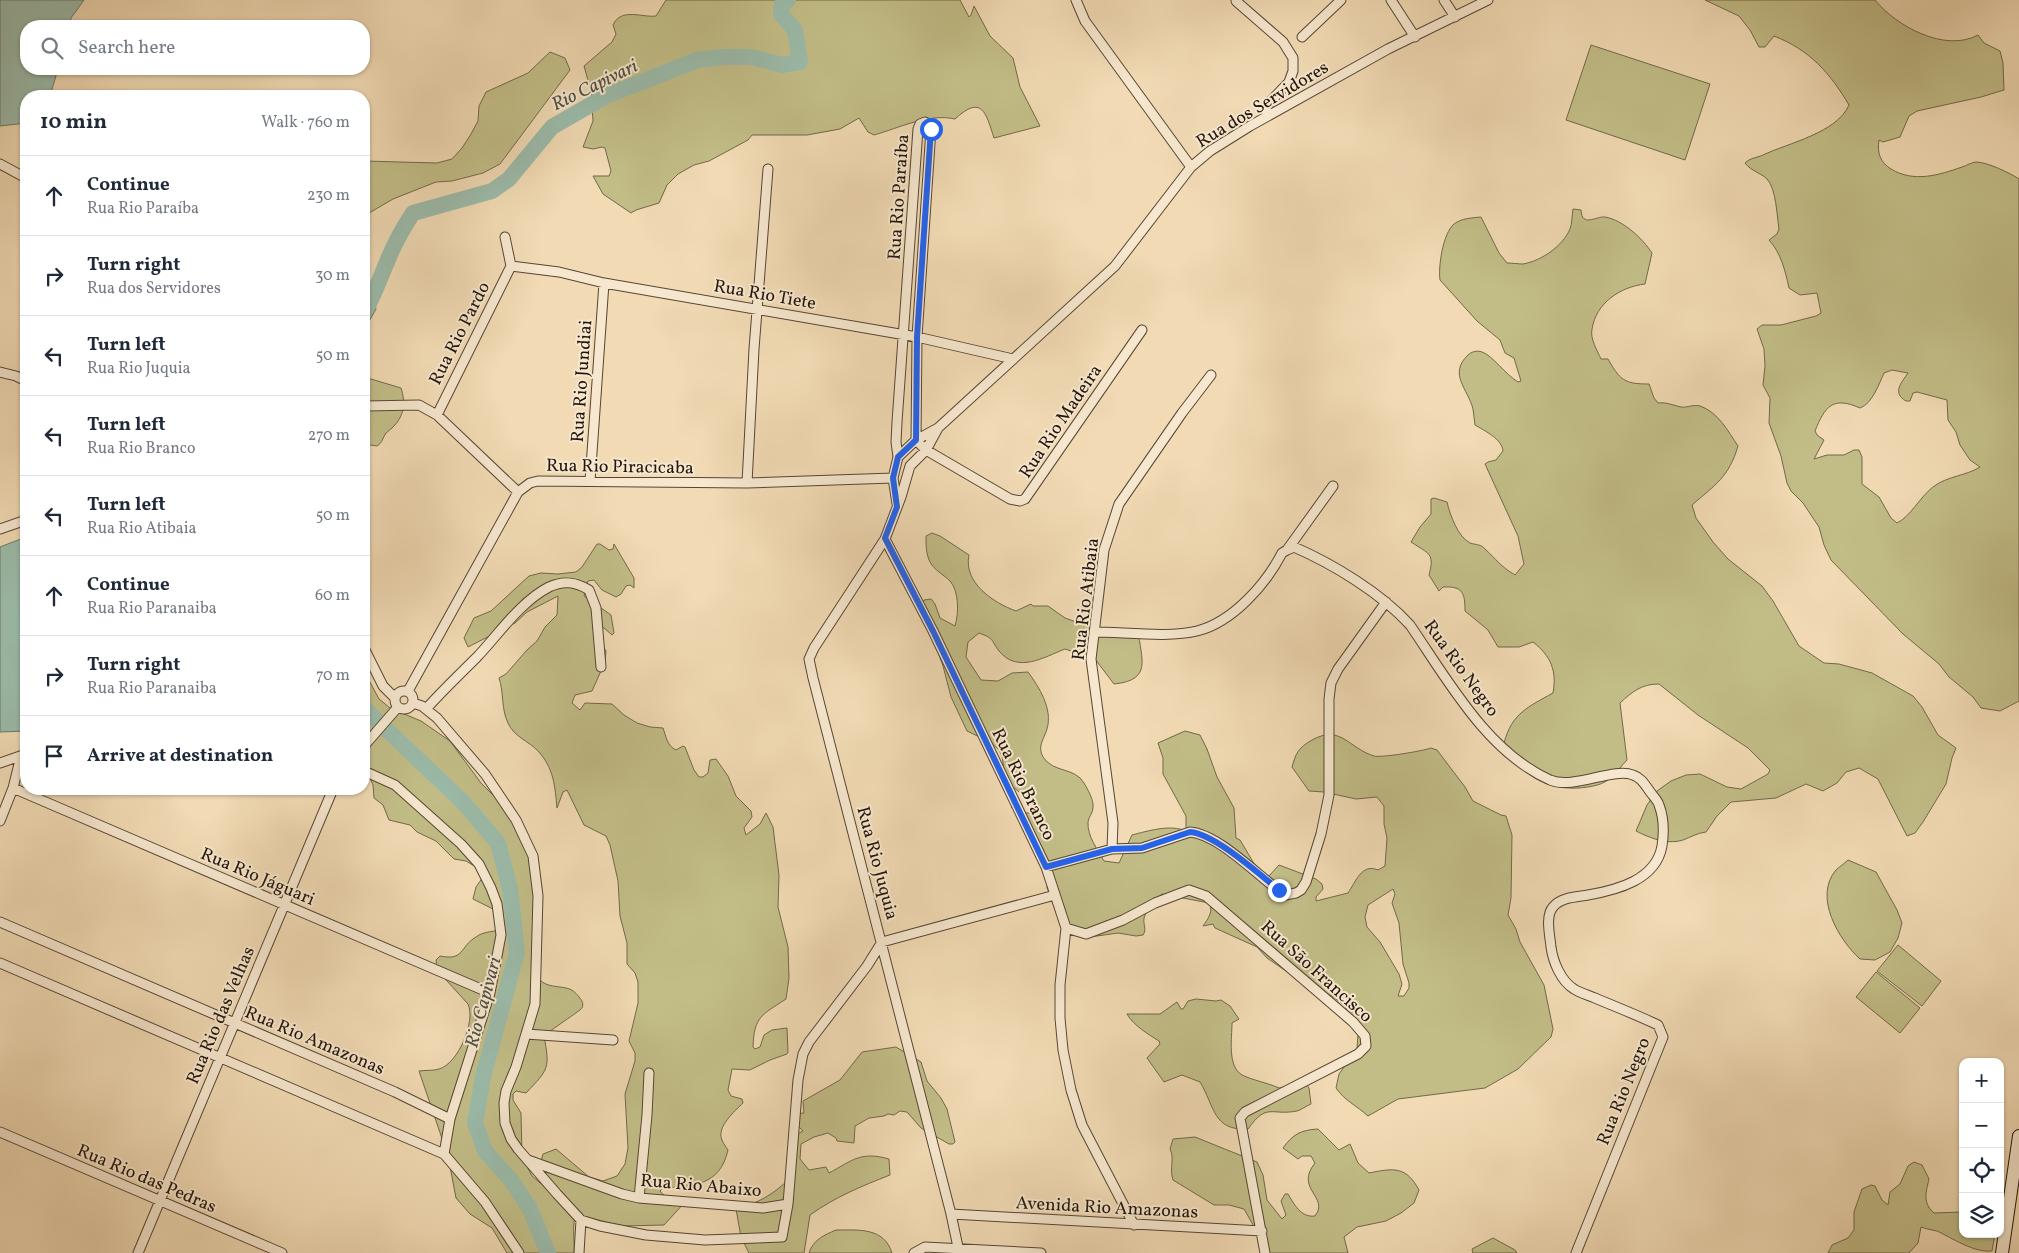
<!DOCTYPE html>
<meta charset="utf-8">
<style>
body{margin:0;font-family:Vollkorn,serif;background:#f2f2f3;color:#1f2937}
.controls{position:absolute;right:15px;bottom:15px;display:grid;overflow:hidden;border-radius:10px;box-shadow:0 1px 4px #0004}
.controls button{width:45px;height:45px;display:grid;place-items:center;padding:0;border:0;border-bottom:1px solid #e0e1e3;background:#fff;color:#1f2937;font:25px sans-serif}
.stop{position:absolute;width:15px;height:15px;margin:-11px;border:4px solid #2563eb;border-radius:50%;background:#fff}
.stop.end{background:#2563eb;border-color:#fff;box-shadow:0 1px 5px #0008}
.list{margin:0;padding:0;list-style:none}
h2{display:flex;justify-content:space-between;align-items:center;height:65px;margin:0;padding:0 20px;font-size:21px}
h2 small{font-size:16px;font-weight:400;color:#747a83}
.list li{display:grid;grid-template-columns:32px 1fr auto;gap:15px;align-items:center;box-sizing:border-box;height:80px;padding:0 20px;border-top:1px solid #e0e1e3}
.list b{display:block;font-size:19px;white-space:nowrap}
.list p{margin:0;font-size:16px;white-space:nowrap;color:#747a83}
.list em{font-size:16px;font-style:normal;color:#747a83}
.icon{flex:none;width:28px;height:28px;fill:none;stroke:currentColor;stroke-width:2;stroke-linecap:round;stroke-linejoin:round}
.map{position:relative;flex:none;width:2019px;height:1253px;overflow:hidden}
.search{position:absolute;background:#fff;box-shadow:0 1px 4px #0004;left:20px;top:20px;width:350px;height:55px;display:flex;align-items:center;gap:12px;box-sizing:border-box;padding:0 18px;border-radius:20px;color:#747a83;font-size:19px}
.panel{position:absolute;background:#fff;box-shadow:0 1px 4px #0004;left:20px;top:90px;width:350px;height:705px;border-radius:20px}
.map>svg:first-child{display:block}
.green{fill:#c2bd87;stroke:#726949;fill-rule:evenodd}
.water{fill:#9bbbaa;stroke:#6b796a}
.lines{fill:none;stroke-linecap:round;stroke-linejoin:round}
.river{stroke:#9bbbaa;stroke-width:16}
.minor-casing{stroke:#564635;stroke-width:11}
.secondary-casing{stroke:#23150b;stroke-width:14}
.minor{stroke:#f6e7ce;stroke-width:9}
.secondary{stroke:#f6e7ce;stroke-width:12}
.route{stroke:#2563eb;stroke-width:6}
.labels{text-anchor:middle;stroke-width:4;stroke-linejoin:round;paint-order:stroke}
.street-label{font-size:18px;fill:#23150b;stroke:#f6e7ce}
.water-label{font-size:19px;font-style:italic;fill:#4d4f43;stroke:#f6e7ce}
</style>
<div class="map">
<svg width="2019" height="1253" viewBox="0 0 2019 1253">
<rect width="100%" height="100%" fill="#f1dab4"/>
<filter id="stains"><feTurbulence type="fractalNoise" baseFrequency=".004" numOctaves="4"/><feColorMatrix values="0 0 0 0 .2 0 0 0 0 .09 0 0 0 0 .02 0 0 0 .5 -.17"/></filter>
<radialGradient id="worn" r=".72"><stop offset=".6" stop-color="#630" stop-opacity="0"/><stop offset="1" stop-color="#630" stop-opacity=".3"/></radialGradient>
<path class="green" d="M666,0H960L969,17L971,15L974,6L990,36L1013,58L1020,87L1040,126L994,138C986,113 982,94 955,119C929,113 899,128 874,135L868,132L859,118L840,129L807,135H752L748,140L709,161L694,165L678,174L667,185L659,203L636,210L631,213L603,194L593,176H609L611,171L605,148L602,147L593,149L583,147L593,121L591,91L584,66L612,42L616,34L613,25C621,7 643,18 656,16Z
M1705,0H1875C1896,26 1945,53 1978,35L1984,43L2000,51L2003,63L2004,90L1981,97L1917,111L1909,116L1900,137L1883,142L1879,140C1877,153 1880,162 1891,169C1914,183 1939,175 1962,167C1966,166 1972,162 1976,162C1987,162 2010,173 2019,179V701L2000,711L1981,708L1973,697L1949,677L1939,664L1903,634L1831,560L1824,545L1819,527L1803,503L1791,491L1787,483L1781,456L1769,423L1770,398L1763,385L1765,366L1764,349L1757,329L1762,325H1781L1816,316L1821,313L1817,293L1800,295L1789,288C1785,270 1781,253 1769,240L1777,234L1779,229C1777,216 1776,188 1767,179C1761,173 1751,171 1745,163C1750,158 1756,158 1763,155C1788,143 1837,133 1849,105C1830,73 1810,50 1774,36L1765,47H1759L1750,30L1739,16ZM1892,370L1908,373C1901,383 1892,393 1906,401H1910L1913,393L1917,392L1947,400L1948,420L1956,432L1960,445L1970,460L1980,467C1966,476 1947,476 1933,487C1920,497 1910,517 1897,523L1891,518L1879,497L1862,484V457L1859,450H1854L1844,455H1827L1814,459L1824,440L1817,435L1815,431C1825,406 1833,396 1860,408C1872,404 1879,384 1884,373Z
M1591,45L1710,84L1685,160L1566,120Z
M550,52L565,58L570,70L500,164L483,173L452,181L436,182L393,199L364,216V161L437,163L452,159L462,148L471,134L478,121L479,106L486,92L528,73Z
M1573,209L1581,210C1582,228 1596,216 1605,217C1623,220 1643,239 1652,253L1645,284C1620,287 1596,303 1592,329C1590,339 1597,350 1601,359H1608C1620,380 1624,384 1649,384L1654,398L1658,403C1667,402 1672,405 1681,407C1687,408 1694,404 1700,406C1718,412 1728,431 1738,446C1729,477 1715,485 1692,505L1696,518L1713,542L1728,559L1762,586L1773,601L1799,646L1824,663L1839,664L1872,673L1913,696L1922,707L1938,735L1956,748L1952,758L1946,784L1923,822L1915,833L1907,836L1878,779L1859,768L1846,772L1837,783L1823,791L1806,784L1776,798L1731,802L1717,816L1706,832C1697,833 1691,837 1683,840C1667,845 1650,838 1636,831L1647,805L1657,791L1671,781L1686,775L1700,774L1727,787L1741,789L1768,774L1770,770L1748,748L1698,715L1659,684C1642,684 1633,691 1620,703L1627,760C1621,766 1615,775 1608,780C1600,786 1588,787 1579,788C1543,790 1520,773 1504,743C1512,713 1528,707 1553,693C1557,671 1551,656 1533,642L1519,647H1498L1488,630L1465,611C1465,593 1463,586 1443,587L1439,591L1429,575C1435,553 1429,554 1411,542L1420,527L1431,514V499L1434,498L1447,502C1450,515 1458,537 1470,543C1476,545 1481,544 1485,549C1497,560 1500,566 1515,575L1524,564L1518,536L1485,464L1488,462L1496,460L1503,451C1502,439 1485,431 1475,425C1474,420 1474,414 1473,409C1468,389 1448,374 1468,355C1471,352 1477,350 1482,352C1492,355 1506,375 1518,382L1521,381L1514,358L1505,353L1500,340L1477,321L1440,280C1438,267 1443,233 1454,224C1462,218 1472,218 1481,217L1499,253L1507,263C1512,263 1519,264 1523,264C1541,261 1563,246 1570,229C1572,224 1572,215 1573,209Z
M364,283L370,287L376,309L364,330Z
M364,377L401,388C406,403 404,417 392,428C391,429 387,432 386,433C382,439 383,442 377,446L364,444Z
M932,533L940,536L969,555C963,583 994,603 1016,611L1031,604L1033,606H1048L1065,618L1085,625L1110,629L1138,630C1141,659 1153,680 1114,684L1095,659L1065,649C1044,657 1018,674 999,651C990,639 995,639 979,633L968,642L966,657L981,680L998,681L1012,673L1028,672C1039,687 1053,709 1047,729C1044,739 1037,746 1043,757C1053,773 1075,767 1084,783C1088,790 1094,800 1093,808C1093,813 1088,818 1088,822C1087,836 1098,850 1104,861L1119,863L1132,835C1148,831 1170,824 1186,831V816L1163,774V758L1158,743L1185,731L1200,735L1207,749L1217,777L1234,808L1236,838L1240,840L1262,877L1269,876L1279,865L1316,879L1322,884L1323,889L1316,897V901L1348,893C1356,881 1362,863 1378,870L1385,866L1387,838L1384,824V806L1377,797L1356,799L1324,792L1309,791L1292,767C1296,753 1298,748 1312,740C1341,724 1348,748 1374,756C1381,758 1423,751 1431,748L1437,750L1465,787L1473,801L1501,815L1506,816L1512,835L1511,898L1508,915L1516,929L1520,942L1544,985L1553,1029L1551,1037L1518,1069L1485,1088L1398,1099L1368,1116C1356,1105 1345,1101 1336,1088L1339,1074L1357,1049L1358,1034L1345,1006L1332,996L1302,982L1267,958L1257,947L1215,928L1213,924L1203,926C1208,919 1214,911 1209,903L1162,894L1148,906C1148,911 1145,914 1144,918C1143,925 1147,929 1143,935L1136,936L1118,933L1083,938L1081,933L1060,917L1054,907L1051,896L1047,888L1049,863L1043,849L1026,822L1011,807L1021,813H1037L1039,811L1038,808L1012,786L1005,777L1002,756L999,750L990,742L967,731L951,697L943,666L921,606L924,600L931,599L935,604L940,618L955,626C959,613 959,591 950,581C944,575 934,570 930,562C926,554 926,545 926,536ZM1393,889L1395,894L1392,903L1399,923L1403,964L1409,983V988L1404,996H1398L1402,984L1399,974L1380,942L1367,927L1365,917L1368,905Z
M597,544H600L609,550L613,549L614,544L634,578V588L630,585L626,586L621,594L616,597L602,590L594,580L588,581L584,596L611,615L614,633L612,635L604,628H601V643L606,651L605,662L592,691L575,695L572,703L580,710L585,703L612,704L624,715L637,723L650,727L663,728C666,736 667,746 676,750L683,746L685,747L694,770L699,777H703L708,773L710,760L716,759L728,776L736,796L751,811L752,817L744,828L746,835L760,824L766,813L773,827L779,875L778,907L788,947L789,978L786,999C762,1015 754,1016 753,1047L755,1049L760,1047L764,1035L772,1030L787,1028L788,1052L787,1054L770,1060L750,1070L732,1069L728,1090L731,1096L742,1099L743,1103C735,1111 716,1127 722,1140C723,1143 726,1147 728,1150C720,1186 693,1186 663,1188L660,1191C666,1199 677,1201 686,1201L664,1225L622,1226L582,1216L575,1217C572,1229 575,1241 574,1253H507L492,1228L470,1214L456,1198L448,1156L419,1071C425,1070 433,1071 439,1069C458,1064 476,1021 468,1004L437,970L436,960L440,956C465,961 459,947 476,937C482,932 491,932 499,930L495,910L473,899L476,887L483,877L481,870L466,861L454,859L436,841L417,832L410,825L389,820L383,805L374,798L373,785L364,764V671L379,699L390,708L421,721L450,741L481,783L500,802L528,847L535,878L534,941L540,980C547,987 557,986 566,988C572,989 576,993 579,997C582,1000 584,1004 582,1008C580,1011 549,1031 544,1036C550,1068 549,1069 526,1093L516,1091L513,1094V1100L521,1113L522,1157L532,1176L545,1187L546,1184L540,1165L543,1154L556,1149L589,1177L603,1181L617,1176L625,1164L628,1148L625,1094L635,1061V1053L629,1041L638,1003V982L635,973L627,964V943L620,916L618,881L610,845L606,836L584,825L567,790L563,792L557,808C555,787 554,768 538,751C529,741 514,737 508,723C501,709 504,692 499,678L506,674L527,650L537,641L545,627L557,615L558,596L527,612L515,623L468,647L464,638L474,618L491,611L529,576L541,573L558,574L576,572L582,567Z
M1848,860L1876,872L1897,910L1902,923L1898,938L1890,952L1875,960L1860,959C1839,940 1813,897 1836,870C1839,867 1844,864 1848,860Z
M1898,945L1941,981L1922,1006L1877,971Z
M1876,972L1920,1008L1900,1033L1856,997Z
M1196,999L1216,1001L1221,1000L1230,1006L1239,1019L1232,1023C1232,1038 1227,1066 1242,1075C1252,1080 1268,1083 1279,1088L1293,1085L1303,1079L1309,1088L1311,1104C1306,1106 1301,1110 1297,1111C1271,1116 1267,1102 1248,1129C1213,1131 1215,1107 1200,1082L1182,1075L1164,1082L1147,1058L1160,1044L1159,1041C1148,1034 1134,1026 1127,1014H1160L1177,1002L1181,1009H1183L1188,1001Z
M896,1047L921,1062L927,1081L941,1098L947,1109L955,1142L953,1144H949L921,1128L907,1112L900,1111L894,1115L888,1114L884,1116L869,1118L855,1126L854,1143L837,1141L836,1138L828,1133L814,1137L801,1144L800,1159L809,1170L826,1167L829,1173C853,1160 861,1151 889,1159L890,1175C862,1186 835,1197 810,1215L804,1253H749L741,1237L736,1209C757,1204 774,1194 789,1179L794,1136L803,1131L790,1118L793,1114L804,1113L803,1101L840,1080L862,1052Z
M1318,1129L1339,1150L1350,1144L1358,1163L1369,1173C1394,1168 1406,1166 1419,1190L1414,1203L1401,1213L1386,1221L1357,1227L1344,1237L1348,1253H1262L1260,1237L1244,1209L1229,1205H1214L1173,1180C1169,1169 1175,1158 1170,1149L1173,1139L1195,1137L1257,1162L1263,1175L1267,1200L1282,1219L1286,1215L1281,1201L1285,1194H1288C1294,1204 1301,1218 1315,1216C1330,1197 1294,1189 1315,1163L1311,1156H1302L1298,1159L1283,1148C1293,1134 1301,1130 1318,1129Z
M1914,1162L1922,1165L1929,1179C1926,1193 1922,1202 1934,1213L1963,1212V1234H1995L1992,1251C1974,1253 1952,1238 1937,1231C1932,1230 1926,1229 1921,1227L1918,1243L1909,1253H1828L1832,1245L1848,1238L1854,1230V1212L1862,1189L1871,1185L1875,1186L1882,1200L1888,1205L1890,1192L1900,1184L1908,1166Z
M836,1230C858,1230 884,1227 892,1253H809C813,1240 824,1235 836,1230Z
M1493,1238L1515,1250L1517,1253H1473L1472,1249Z"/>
<path class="water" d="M0,0H84L71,18L69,26H26V69H58L50,96H26V123L0,126Z
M26,537V731L0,732V547Z"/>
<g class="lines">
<path class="river" d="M364,313C374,296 379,280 387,262C394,244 403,228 413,213L492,191L509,179L552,127L606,96L697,60L723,57H751L782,65L800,62L795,30L781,14L782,4L788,0
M364,708L463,802L498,843L510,889L517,952L483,1077L475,1123L485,1151L511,1180L530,1209L548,1253"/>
<g class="minor-casing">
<path id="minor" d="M1076,0L1085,21L1191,167
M1391,0L1415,37
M1444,0L1455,17
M1236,1L1283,42L1293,58V71L1289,82L1266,106L1267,116
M1302,37L1341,0
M0,164L26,178
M505,237L511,266
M511,266L559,272L604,283L917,337L1013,359
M0,372L16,376L26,381
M364,406L419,405L437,415L518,492
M437,415L511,266
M938,428L926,450L910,466L901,497L885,539L814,648L809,659L813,678L951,1214L958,1247
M916,440L926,450L1010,499L1020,501L1025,499L1142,330
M898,457L916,440L938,428L1115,266L1191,167L1210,151L1250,126L1388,49L1488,0
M590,481L604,283
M747,483L754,349L768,169
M897,504L893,478L898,457L896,442L897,422L918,129L920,124L925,122L930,125L931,129L917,337L916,440
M0,529L26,520
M885,539L933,631L1046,867L1066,928L1060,985V1018L1063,1050L1071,1090L1082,1125L1134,1225
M1287,550L1294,547C1333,564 1381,593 1410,625C1447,679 1487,752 1550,780C1574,790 1613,767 1633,775C1642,778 1645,785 1651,793C1654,797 1658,801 1659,805C1664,818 1664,833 1662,846C1656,880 1617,890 1588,895C1577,897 1561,897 1553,907C1545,916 1550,936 1551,947C1553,962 1561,981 1574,989C1580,993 1588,995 1595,998C1616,1007 1637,1015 1658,1025L1663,1037L1576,1253
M1094,632C1123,632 1170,638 1197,631C1233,622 1266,584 1282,553L1287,550L1333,486
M364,648L383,686L395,698
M395 700a9 9 0 1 1 18 0a9 9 0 1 1-18 0Z
M408,691L518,492L530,483L538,481L747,483L893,478
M413,703L422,706L437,718L485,774L516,820L533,856L538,896L535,1004L516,1067L506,1091L504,1103L505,1123L511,1139L518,1149L557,1194L581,1220L600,1226L646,1235L705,1240L782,1237L788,1204
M426,709C442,691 460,674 477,657C499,634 520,602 549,587C564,580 576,582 589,590L596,608L601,667
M364,746L398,707
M0,763L26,754
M364,771L395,785L461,844L479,864L491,888L497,904L501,935L490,993L450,1119L444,1154L485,1202L519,1253
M13,788L490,993
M0,821L13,788L21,756
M1112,849L1142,848L1190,832C1219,834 1260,878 1285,895L1296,893L1301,890L1306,882L1321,834L1329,795V699L1331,683L1338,669L1386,602
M1046,867L1112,849L1113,823L1091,659L1104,550L1119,504L1182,413L1211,375
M0,922L395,1092L450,1119
M1066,928L1086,934L1123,920L1155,903L1189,890L1206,896L1353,1022L1365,1036L1366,1046L1358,1054L1245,1112L1240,1118L1265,1253
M0,963L444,1154
M526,1034L613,1040
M0,1132L282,1253
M528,1160L622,1194L639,1198L763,1208L788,1204L798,1080L803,1054L809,1042L867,966L882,942L1055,895
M639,1198L647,1115L649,1073
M951,1214L1262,1231
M138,1253L333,789
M579,1253L581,1220
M914,1253L925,1247L1041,1253"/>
</g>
<g class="secondary-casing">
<path id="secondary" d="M2002,1253L2019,1136"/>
</g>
<use href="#minor" class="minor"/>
<use href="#secondary" class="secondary"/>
</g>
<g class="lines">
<path class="route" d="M931,129L917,337L916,440L898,457L893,478L897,507L885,538L933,631L1046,867L1112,849L1142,848L1190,832C1215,834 1259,874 1279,890"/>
</g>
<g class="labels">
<g class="street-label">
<text transform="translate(1262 104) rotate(-31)" y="6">Rua dos Servidores</text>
<text transform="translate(898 197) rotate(-86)" y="6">Rua Rio Paraíba</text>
<text transform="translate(765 294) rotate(10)" y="6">Rua Rio Tiete</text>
<text transform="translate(459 333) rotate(-63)" y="6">Rua Rio Pardo</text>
<text transform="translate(581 381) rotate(-86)" y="6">Rua Rio Jundiai</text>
<text transform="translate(1060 421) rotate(-56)" y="6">Rua Rio Madeira</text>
<text transform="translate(620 466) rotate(1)" y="6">Rua Rio Piracicaba</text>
<text transform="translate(1085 599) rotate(-83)" y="6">Rua Rio Atibaia</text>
<text transform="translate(1462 668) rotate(54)" y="6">Rua Rio Negro</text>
<text transform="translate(1024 784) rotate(64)" y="6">Rua Rio Branco</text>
<text transform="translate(878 863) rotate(75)" y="6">Rua Rio Juquia</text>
<text transform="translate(258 876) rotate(23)" y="6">Rua Rio Jáguari</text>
<text transform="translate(1317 971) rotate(42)" y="6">Rua São Francisco</text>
<text transform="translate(220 1015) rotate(-67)" y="6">Rua Rio das Velhas</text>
<text transform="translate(315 1040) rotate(23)" y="6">Rua Rio Amazonas</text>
<text transform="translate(1623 1091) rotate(-68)" y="6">Rua Rio Negro</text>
<text transform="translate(147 1178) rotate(23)" y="6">Rua Rio das Pedras</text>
<text transform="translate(701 1185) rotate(5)" y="6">Rua Rio Abaixo</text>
<text transform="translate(1107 1207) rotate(3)" y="6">Avenida Rio Amazonas</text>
</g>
<g class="water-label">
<text transform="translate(594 84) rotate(-26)" y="7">Rio Capivari</text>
<text transform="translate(482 1002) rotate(-75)" y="7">Rio Capivari</text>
</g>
</g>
<rect width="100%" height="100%" filter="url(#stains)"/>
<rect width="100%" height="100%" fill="url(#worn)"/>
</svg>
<div class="controls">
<button>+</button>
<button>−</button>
<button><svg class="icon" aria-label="locate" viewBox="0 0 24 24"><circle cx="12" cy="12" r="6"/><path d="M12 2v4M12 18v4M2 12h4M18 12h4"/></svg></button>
<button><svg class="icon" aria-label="layers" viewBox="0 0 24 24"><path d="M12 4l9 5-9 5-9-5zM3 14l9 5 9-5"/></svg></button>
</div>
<div class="stop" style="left:931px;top:129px"></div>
<div class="stop end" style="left:1279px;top:890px"></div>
<div class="search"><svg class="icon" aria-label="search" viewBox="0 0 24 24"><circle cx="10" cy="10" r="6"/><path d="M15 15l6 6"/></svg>Search here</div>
<section class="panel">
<h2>10 min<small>Walk · 760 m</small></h2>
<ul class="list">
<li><svg class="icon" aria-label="ahead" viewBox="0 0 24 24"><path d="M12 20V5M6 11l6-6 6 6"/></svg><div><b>Continue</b><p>Rua Rio Paraíba</p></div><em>230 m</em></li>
<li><svg class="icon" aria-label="right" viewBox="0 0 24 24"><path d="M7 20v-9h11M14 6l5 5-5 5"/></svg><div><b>Turn right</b><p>Rua dos Servidores</p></div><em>30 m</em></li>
<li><svg class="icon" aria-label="left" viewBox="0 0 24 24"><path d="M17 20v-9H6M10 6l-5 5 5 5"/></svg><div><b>Turn left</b><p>Rua Rio Juquia</p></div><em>50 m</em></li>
<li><svg class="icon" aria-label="left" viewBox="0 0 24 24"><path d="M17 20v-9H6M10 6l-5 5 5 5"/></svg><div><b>Turn left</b><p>Rua Rio Branco</p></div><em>270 m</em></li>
<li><svg class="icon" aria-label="left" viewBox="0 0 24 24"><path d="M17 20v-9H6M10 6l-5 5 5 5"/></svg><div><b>Turn left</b><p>Rua Rio Atibaia</p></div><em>50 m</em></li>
<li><svg class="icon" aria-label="ahead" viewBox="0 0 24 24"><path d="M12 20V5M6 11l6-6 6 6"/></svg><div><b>Continue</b><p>Rua Rio Paranaiba</p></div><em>60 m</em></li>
<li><svg class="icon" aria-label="right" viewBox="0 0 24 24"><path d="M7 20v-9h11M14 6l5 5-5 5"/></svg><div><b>Turn right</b><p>Rua Rio Paranaiba</p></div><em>70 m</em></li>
<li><svg class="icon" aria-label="arrive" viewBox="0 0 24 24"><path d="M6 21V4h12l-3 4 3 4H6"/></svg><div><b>Arrive at destination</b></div></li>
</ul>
</section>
</div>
